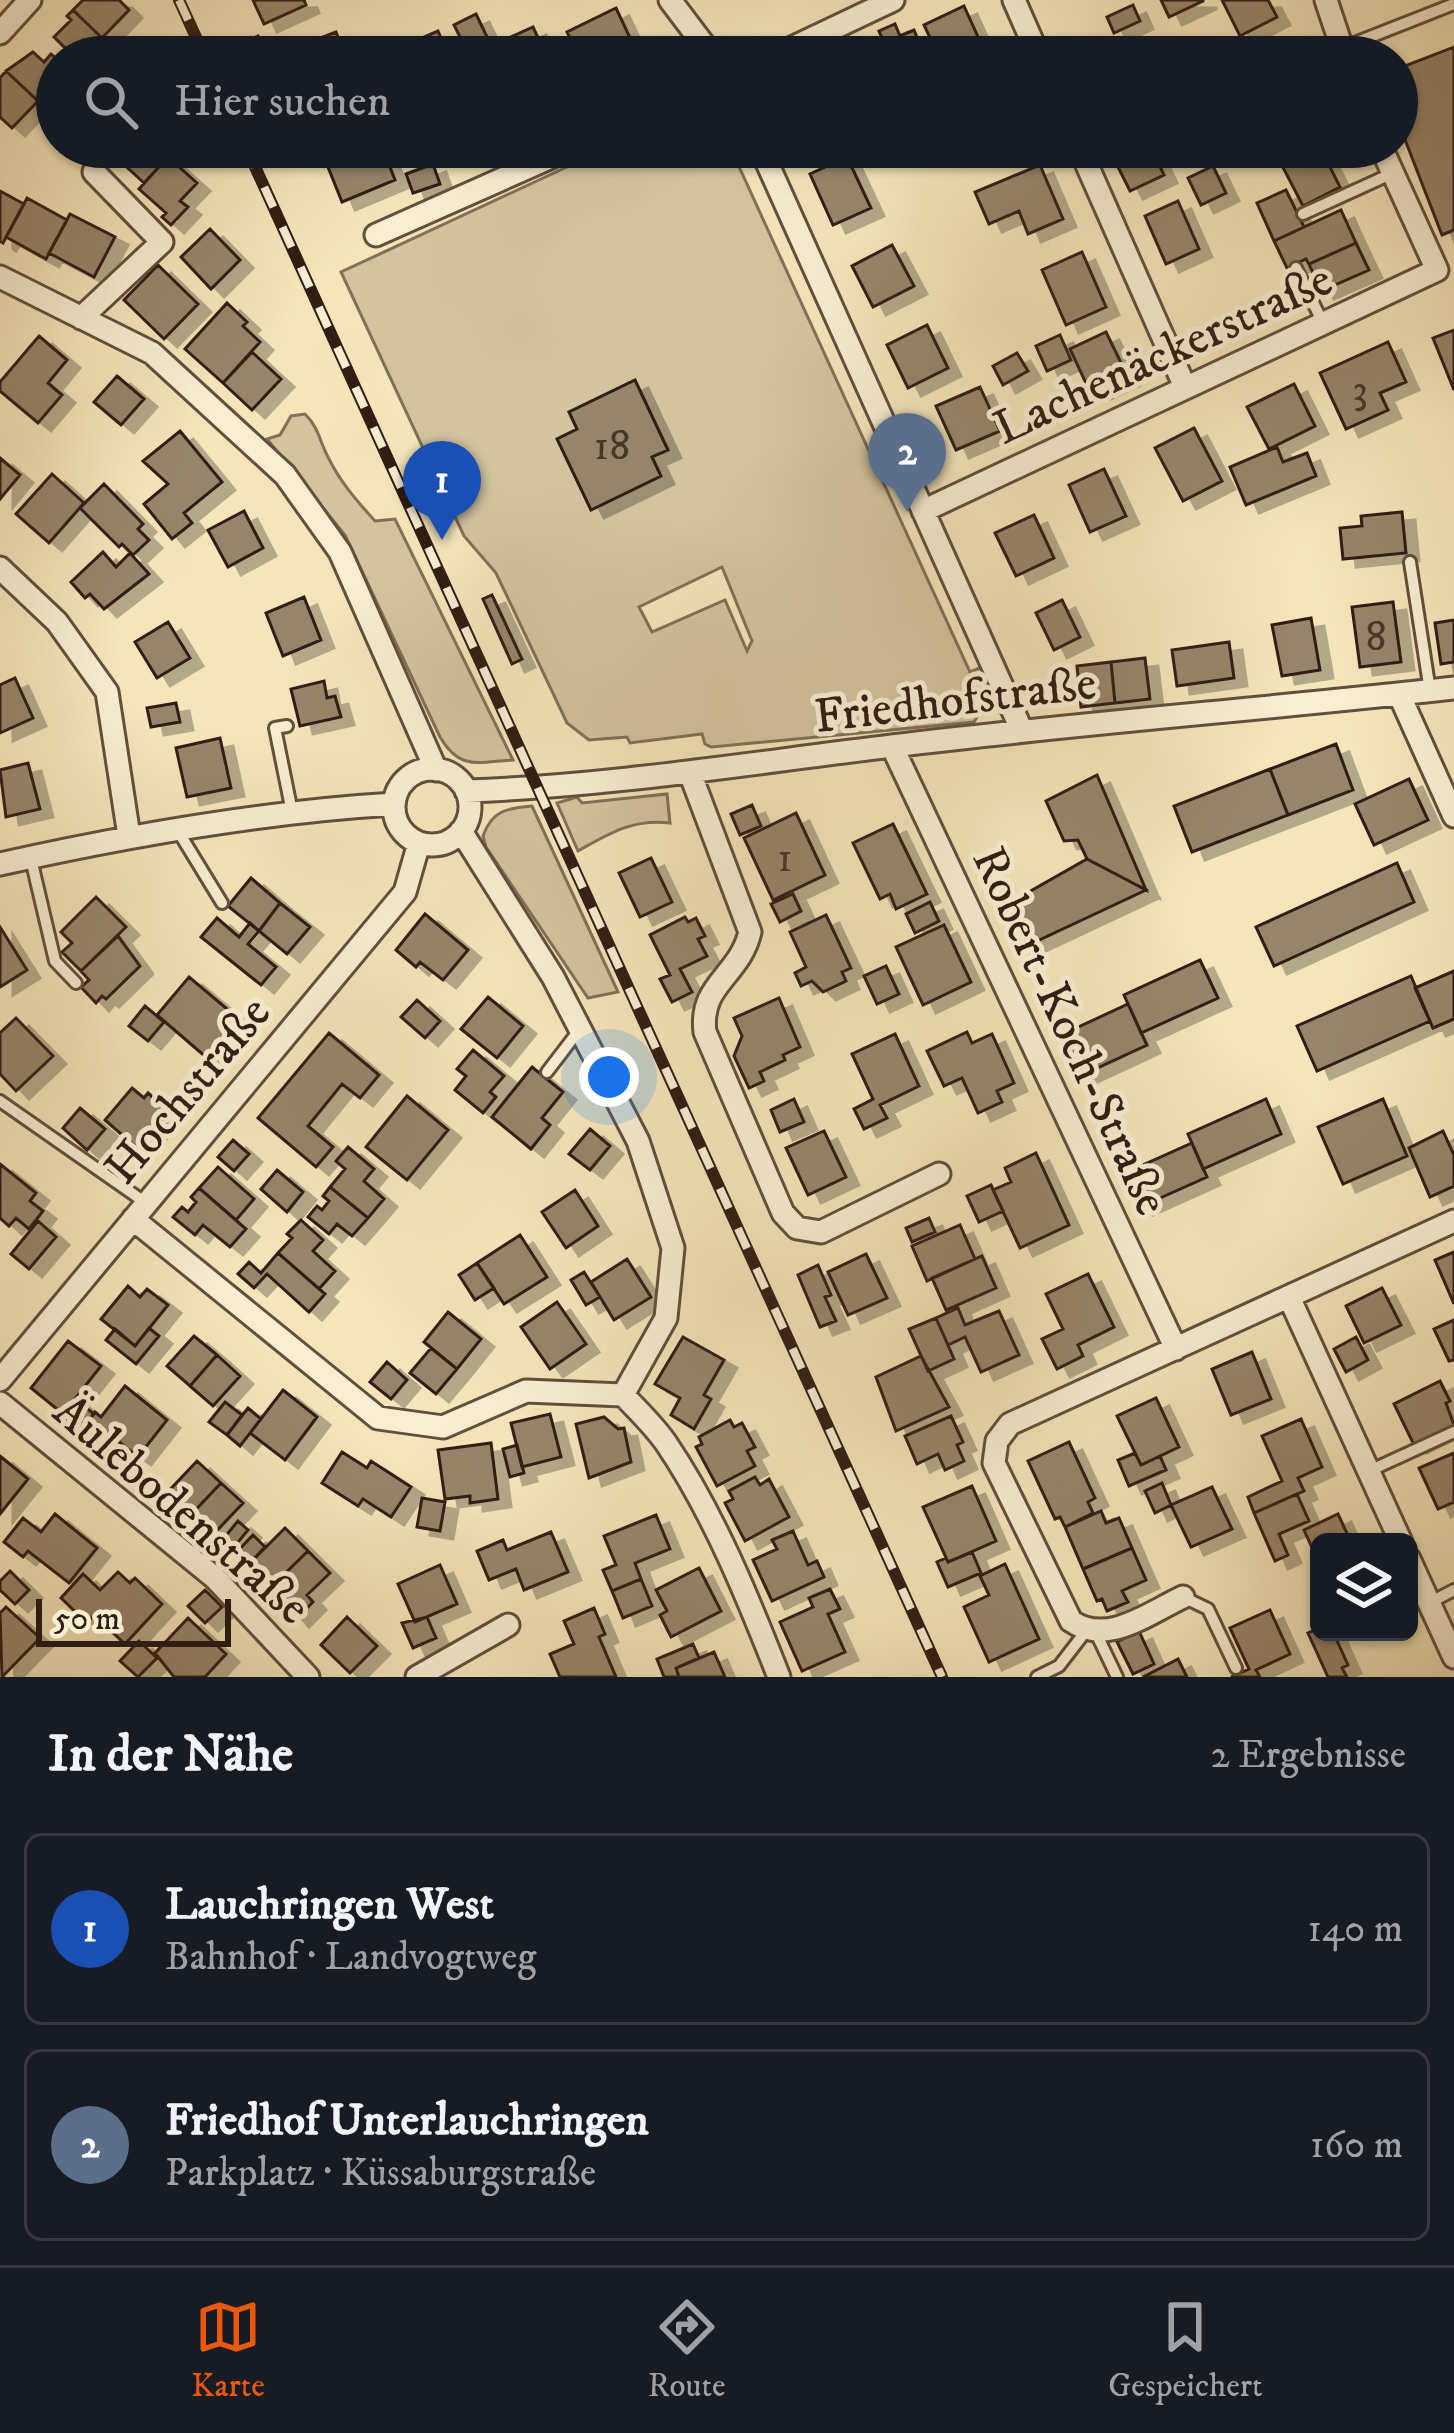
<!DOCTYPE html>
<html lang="de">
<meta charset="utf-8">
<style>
body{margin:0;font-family:"IM FELL DW Pica",serif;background:#20242c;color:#f1f3f6}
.controls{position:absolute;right:36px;bottom:36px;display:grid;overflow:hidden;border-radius:18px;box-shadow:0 3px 9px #0004}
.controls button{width:108px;height:108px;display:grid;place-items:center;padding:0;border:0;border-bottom:3px solid #363941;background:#171b24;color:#f1f3f6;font:60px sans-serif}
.scale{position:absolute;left:36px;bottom:30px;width:195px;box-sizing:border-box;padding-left:12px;border:6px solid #311d13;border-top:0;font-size:33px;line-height:42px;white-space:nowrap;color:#311d13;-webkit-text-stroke:9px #f8eed2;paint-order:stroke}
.you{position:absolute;left:609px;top:1077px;width:42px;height:42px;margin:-30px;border:9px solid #fff;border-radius:50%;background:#1a73e8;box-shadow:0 0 0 18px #1a73e833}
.badge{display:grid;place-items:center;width:78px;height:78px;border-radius:50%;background:#ea580c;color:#fff;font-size:39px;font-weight:700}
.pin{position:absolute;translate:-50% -99px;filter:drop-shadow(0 3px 6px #0008)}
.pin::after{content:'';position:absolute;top:63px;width:42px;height:36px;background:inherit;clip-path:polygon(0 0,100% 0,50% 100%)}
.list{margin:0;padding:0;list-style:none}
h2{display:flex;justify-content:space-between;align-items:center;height:156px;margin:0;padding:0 48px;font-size:51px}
h2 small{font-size:39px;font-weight:400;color:#9ea1a6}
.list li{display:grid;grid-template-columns:78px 1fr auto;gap:36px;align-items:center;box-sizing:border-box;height:192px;margin:0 24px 24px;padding:0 24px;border:3px solid #363941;border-radius:18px}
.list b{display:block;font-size:45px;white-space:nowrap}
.list p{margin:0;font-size:39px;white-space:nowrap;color:#9ea1a6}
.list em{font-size:39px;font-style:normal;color:#9ea1a6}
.icon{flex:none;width:66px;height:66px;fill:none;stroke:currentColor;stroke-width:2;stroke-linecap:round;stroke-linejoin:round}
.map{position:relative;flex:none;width:1454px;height:1677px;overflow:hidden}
.search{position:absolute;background:#171b24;box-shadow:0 3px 9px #0004;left:36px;right:36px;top:36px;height:132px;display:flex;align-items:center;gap:30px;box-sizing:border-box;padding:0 42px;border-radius:66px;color:#9ea1a6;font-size:45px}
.sheet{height:588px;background:#171b24}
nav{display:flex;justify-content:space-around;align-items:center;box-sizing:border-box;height:168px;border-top:3px solid #363941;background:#171b24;font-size:33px;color:#9ea1a6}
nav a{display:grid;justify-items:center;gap:6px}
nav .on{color:#ea580c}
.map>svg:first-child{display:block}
.green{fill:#d3c39e;stroke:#827058;stroke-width:3;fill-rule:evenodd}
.building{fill:#96856a;stroke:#311d13;stroke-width:3;filter:url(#shadow)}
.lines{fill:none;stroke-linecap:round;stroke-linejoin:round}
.service-casing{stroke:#624f3d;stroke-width:16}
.minor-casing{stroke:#624f3d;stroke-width:27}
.service{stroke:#f8eed2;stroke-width:10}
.minor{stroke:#f8eed2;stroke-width:21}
.rail-casing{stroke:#311d13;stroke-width:12}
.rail{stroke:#f8eed2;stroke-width:8;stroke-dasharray:22;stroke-linecap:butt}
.labels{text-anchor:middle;stroke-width:10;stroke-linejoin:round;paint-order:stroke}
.number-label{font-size:42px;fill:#4a3729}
.street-label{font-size:48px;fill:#311d13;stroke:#f8eed2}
</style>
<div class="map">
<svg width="1454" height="1677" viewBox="0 0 1454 1677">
<defs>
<filter id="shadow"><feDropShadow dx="13" dy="8" stdDeviation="0" flood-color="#0004"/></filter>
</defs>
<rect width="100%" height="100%" fill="#f4e5ba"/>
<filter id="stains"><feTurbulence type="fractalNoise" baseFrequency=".00167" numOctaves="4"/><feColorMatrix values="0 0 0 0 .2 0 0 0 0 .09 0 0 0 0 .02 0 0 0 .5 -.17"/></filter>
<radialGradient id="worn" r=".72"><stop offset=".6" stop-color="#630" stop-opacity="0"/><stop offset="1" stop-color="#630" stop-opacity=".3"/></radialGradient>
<path class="green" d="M610,147H730L970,672L987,665C993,691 989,700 974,722L711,747L705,744L702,734L630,743L627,737L589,740L567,723L496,573L464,536L341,272ZM722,567L752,641L747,651L725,600L652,632L639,607Z
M305,414C319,428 319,440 328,457C340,482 357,501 375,521L395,519L513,760C478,762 460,771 440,737L345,535L267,439L280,435L291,416Z
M667,794L670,823C632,819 610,833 578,851L557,803L577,797L582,803Z
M532,806L618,992L588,998L486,847L483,836C492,810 508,808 532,806Z"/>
<path class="building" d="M83,0H119L129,10L102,38L73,10Z
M253,0H304L306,5L264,24Z
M1161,0H1203V1L1169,17Z
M1222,0H1268L1277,17L1240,36Z
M1133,5L1140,21L1114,33L1107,17Z
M964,6L983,48L963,57H939L924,25Z
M616,8L639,57H579L567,32Z
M73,10L102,38L84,57L57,59L65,48L54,37L71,20L67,16Z
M476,14L490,43L468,53L454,25Z
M895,24L900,36L914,30L925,57H890L879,31Z
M533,27L547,57H483L480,51Z
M438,31L449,57H397L394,50Z
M336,32L346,57H289L287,51Z
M258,36L268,57H237L233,48Z
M1115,38L1125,57H1077Z
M1454,47V230L1442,235L1397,119V69Z
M33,52L44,62L51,54L57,59V79L38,101L6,71Z
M6,71L38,101L12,128L0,117V78Z
M130,147H158L168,157L144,183L118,159Z
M320,147H382L395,180L342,202Z
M1108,147H1151L1164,175L1130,191Z
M1279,147H1320L1340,187L1303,206L1274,150Z
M168,157L197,183L180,201L188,207L171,225L162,217L166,213L139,189Z
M847,157L871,208L833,225L810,174Z
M433,164L440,184L413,193L406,174Z
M1040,165L1063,219L1028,234L1019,211L989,224L975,192Z
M1213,166L1226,193L1201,205L1188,178Z
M1286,190L1304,227L1274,241L1257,203Z
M0,191L24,204L3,243L0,241Z
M27,198L67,220L46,259L6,237Z
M1178,201L1199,249L1166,264L1145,216Z
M1341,210L1356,243L1309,264L1306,259L1287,268L1274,241Z
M70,214L115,237L94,277L49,253Z
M210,229L240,260L211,289L181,257Z
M1356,243L1369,270L1321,291L1309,264Z
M892,245L914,286L873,307L852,266Z
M1082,252L1106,307L1066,325L1042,270Z
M158,265L198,304L164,339L124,300Z
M227,303L247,322L243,326L260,342L223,383L185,349Z
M927,325L948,368L908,388L887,345Z
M1454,330V390L1433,338Z
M1106,332L1128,377L1091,394L1070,349Z
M1060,335L1071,360L1047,371L1036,346Z
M39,336L67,360L48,383L62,395L38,423L0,391V382Z
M1388,342L1406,382L1380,393L1388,410L1346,429L1320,373Z
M252,352L281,379L252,410L223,383Z
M1017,353L1028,371L1003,385L993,366Z
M117,376L144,399L121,425L94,402Z
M635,380L668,450L652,457L661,476L591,510L557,439L577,429L569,412Z
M1294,384L1315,426L1269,449L1247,407Z
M980,387L1000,431L956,450L936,406Z
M1194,428L1222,481L1183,501L1155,448Z
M180,431L222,482L184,513L192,523L172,539L144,504L168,484L143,461Z
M1277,447L1283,462L1307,453L1316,476L1246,505L1230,467Z
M0,458L20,475L0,499Z
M1104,469L1126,516L1090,532L1069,485Z
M52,474L84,503L49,543L16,514Z
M104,484L143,524L138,529L149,540L133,555L122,544L119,547L80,508Z
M244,511L263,548L228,567L208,530Z
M1402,512L1406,553L1343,559L1340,528L1362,526L1361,516Z
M1034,515L1054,558L1016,576L995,533Z
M103,552L116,567L130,553L149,574L104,609L90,594L85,598L71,582Z
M492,595L522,659L512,664L483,599Z
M304,597L321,640L283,656L266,613Z
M1062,600L1080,637L1054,650L1036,613Z
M1393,602L1401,662L1360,667L1352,607Z
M1311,618L1320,670L1282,676L1272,625Z
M1454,620V662L1441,664L1435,623Z
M168,622L190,658L157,678L135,642Z
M1229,642L1234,678L1177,686L1172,650Z
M1145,658L1150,699L1115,703L1111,662Z
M1111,662L1115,703L1081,707L1077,666Z
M15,678L33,718L0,733V685Z
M324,681L327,698L335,696L341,717L300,726L291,689Z
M176,703L180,722L151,727L147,708Z
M220,738L231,788L187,797L176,748Z
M1336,744L1353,790L1288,815L1270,769Z
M28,763L40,809L6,817L0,770Z
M1270,769L1288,815L1192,852L1174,806Z
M1097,775L1146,890L1087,859L1078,840L1064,841L1046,801Z
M1409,779L1428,820L1374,845L1355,804Z
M752,805L761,826L740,835L731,814Z
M796,813L825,875L773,900L744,838Z
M893,824L927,894L896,909L890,894L880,899L853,843Z
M651,858L672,902L640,917L619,873Z
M1087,859L1146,890L1020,949L999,909Z
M1397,863L1414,902L1274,966L1256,927Z
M251,878L280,903L259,931L228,906Z
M793,894L801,911L780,922L771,904Z
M96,897L126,927L81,971L62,952L72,943L61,932Z
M930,902L939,921L915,933L906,914Z
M280,903L310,927L287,954L259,931Z
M425,914L468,950L443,980L420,962L416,967L396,950Z
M826,915L851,968L842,972L846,981L823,992L812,981L801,986L795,973L806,967L790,932Z
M685,917L688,922L696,918L705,936L698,939L707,956L680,969L692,992L672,1002L660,979L670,975L650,935Z
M217,918L239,937L250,923L259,931L248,944L276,967L261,985L201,937Z
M944,925L971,982L923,1005L896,947Z
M0,927L27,970L0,987Z
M118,936L140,966L106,999L102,996L96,1003L81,987L89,980L81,971Z
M1200,960L1218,998L1141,1033L1124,995Z
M886,966L899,994L877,1004L864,976Z
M1454,971V1019L1433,1028L1415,988Z
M1411,976L1430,1021L1317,1071L1297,1026Z
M189,977L239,1019L207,1058L157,1015Z
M488,997L523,1026L497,1058L461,1029Z
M779,998L800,1047L783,1055L785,1060L760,1072L764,1081L749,1088L734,1056L742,1036L734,1018Z
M417,1000L440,1021L425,1038L401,1017Z
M1128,1004L1147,1045L1078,1077L1059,1036Z
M145,1006L164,1022L148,1041L129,1026Z
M16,1018L53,1056L16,1091L0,1074V1033Z
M967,1032L972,1043L992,1034L1014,1083L997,1091L1002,1102L978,1113L962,1078L944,1086L927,1051Z
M329,1033L379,1075L360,1098L342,1084L308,1126L333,1147L316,1167L258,1118Z
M895,1034L919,1086L880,1105L887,1118L864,1129L854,1109L873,1099L852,1054Z
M473,1050L504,1076L490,1092L496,1097L483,1113L455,1090L466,1076L457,1069Z
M532,1067L563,1092L542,1118L550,1125L531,1149L492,1117Z
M132,1088L144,1098L148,1093L170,1112L138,1149L105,1120Z
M407,1096L448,1130L407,1180L366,1147Z
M794,1099L804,1122L780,1132L771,1110Z
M1266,1099L1281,1134L1203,1169L1188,1134Z
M1383,1099L1407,1156L1343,1184L1318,1127Z
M80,1108L105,1129L87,1150L63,1128Z
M590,1129L610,1146L590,1170L569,1154Z
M824,1131L846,1177L808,1195L786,1148Z
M1443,1131L1454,1155V1186L1430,1197L1409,1148Z
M233,1140L249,1154L234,1171L218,1157Z
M1192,1143L1207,1177L1140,1207L1125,1173Z
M348,1147L374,1169L364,1181L384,1199L368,1218L330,1187L345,1169L336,1161Z
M1036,1153L1069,1225L1020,1248L993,1190L1011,1182L1005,1168Z
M0,1164L36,1193L30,1201L43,1211L29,1229L16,1218L9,1226L0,1218Z
M218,1167L254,1199L236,1220L199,1188Z
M277,1170L303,1192L287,1212L261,1189Z
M991,1185L1003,1211L979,1222L967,1196Z
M330,1187L368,1218L352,1236L337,1224L329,1234L308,1217L317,1206L322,1210L329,1201L323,1196Z
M199,1188L246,1229L230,1247L203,1225L195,1235L173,1217L182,1207L188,1212L196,1202L191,1197Z
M575,1190L598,1226L566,1248L542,1212Z
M929,1218L935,1232L912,1242L906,1228Z
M301,1220L323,1240L313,1251L335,1271L319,1289L278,1253L292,1238L287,1234Z
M38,1221L56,1237L29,1269L11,1254Z
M960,1225L975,1259L927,1281L912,1246Z
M520,1235L547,1277L504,1304L477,1263Z
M1454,1252V1304L1435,1260Z
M278,1253L325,1294L309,1312L267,1274L254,1288L238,1274L249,1262L261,1273Z
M866,1254L887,1298L848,1315L828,1272Z
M982,1256L996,1288L946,1310L932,1278Z
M627,1259L651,1297L614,1320L591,1282Z
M477,1263L494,1288L475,1300L459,1275Z
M818,1265L831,1295L825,1297L836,1321L820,1327L798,1275Z
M584,1272L600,1297L586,1305L571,1280Z
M1088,1274L1114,1327L1078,1345L1083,1356L1057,1369L1042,1339L1063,1329L1046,1294Z
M128,1286L140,1297L147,1289L168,1305L135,1346L101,1319Z
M1382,1288L1401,1325L1364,1343L1346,1306Z
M557,1302L586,1344L550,1369L521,1327Z
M958,1308L965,1325L999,1311L1019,1355L981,1372L965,1337L948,1345L936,1318Z
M448,1312L481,1339L457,1369L424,1342Z
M936,1318L954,1359L928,1371L909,1329Z
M1454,1320V1360L1449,1361L1434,1329Z
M149,1328L159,1336L136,1364L106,1340L115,1329L135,1346Z
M194,1336L217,1355L190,1386L167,1366Z
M683,1337L724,1360L704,1395L711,1399L694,1429L671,1415L680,1398L655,1384Z
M1356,1337L1368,1360L1346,1372L1334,1349Z
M68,1341L101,1366L63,1414L31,1388Z
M431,1348L457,1369L436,1394L410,1373Z
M1252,1352L1271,1399L1231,1415L1212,1369Z
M217,1355L240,1376L213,1406L190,1386Z
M921,1356L949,1407L896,1431L876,1377Z
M387,1362L407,1380L391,1399L370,1382Z
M1440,1381L1450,1401L1446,1403L1454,1425L1414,1445L1394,1404Z
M125,1386L167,1420L138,1457L113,1437L99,1456L76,1437L95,1412L101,1417Z
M283,1390L317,1417L285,1460L250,1433Z
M1156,1398L1179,1447L1141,1465L1117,1416Z
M75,1399L94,1414L76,1437L52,1419L59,1410L63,1414Z
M225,1402L242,1415L227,1435L209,1422Z
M248,1408L261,1419L240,1446L227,1435Z
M550,1414L561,1457L522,1467L511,1423Z
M951,1416L963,1442L957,1445L964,1461L945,1470L938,1454L917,1464L905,1436Z
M604,1417L618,1429L624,1428L631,1462L589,1478L576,1424Z
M1301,1419L1322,1467L1298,1478L1304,1491L1254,1513L1248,1497L1282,1481L1262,1436Z
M730,1420L734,1427L742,1423L755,1447L747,1451L755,1466L717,1486L696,1447L702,1444L699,1437Z
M1069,1442L1095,1498L1088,1502L1093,1513L1065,1527L1060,1517L1055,1519L1028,1461Z
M491,1443L498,1499L470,1503V1496L445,1499L438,1450Z
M517,1445L524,1473L510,1477L503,1449Z
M342,1452L367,1468L371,1461L411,1487L391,1517L363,1499L358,1506L322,1483Z
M1135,1453L1141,1465L1160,1456L1166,1470L1129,1486L1118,1460Z
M1454,1453V1502L1438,1509L1419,1468Z
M0,1456L28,1479L0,1514Z
M197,1461L221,1483L187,1519L163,1497Z
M755,1477L760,1485L769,1479L789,1517L745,1541L725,1503L733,1499L729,1491Z
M221,1483L243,1503L208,1540L187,1519Z
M1162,1483L1171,1505L1155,1513L1145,1491Z
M972,1486L996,1541L948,1562L923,1507Z
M1212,1487L1232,1529L1191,1547L1171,1505Z
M1297,1494L1309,1521L1279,1534L1288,1555L1275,1561L1254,1513Z
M422,1498L445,1502L440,1531L417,1527Z
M1101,1511L1106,1523L1119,1518L1132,1548L1083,1569L1065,1527Z
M55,1514L97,1548L69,1583L28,1551L23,1557L4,1542L23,1518L41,1532Z
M1338,1514L1351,1542H1319V1563L1304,1530Z
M656,1515L670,1549L635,1563L641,1579L612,1591L603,1570L616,1565L604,1536Z
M238,1521L248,1530L229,1553L219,1544Z
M285,1528L308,1551L270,1588L247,1566Z
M793,1531L808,1565L817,1561L824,1577L772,1601L753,1560L777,1549L772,1540Z
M551,1532L568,1572L524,1590L516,1569L489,1580L477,1551L503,1540L507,1550Z
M253,1535L265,1547L247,1566L235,1554Z
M1132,1548L1146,1580L1122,1591L1128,1602L1107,1611L1102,1599L1097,1601L1083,1569Z
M308,1551L330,1573L307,1595L313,1602L296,1619L270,1588Z
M972,1552L981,1573L948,1587L937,1562L946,1558L948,1562Z
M1005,1564L1039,1639L989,1662L964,1607L989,1595L980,1576Z
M440,1565L457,1604L415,1622L398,1584Z
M699,1568L721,1611L671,1637L660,1615L667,1611L656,1590Z
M10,1571L29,1590L15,1604L0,1590V1581Z
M118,1572L130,1583L135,1578L162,1604L125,1644L94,1615L87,1623L61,1598L83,1574L100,1590Z
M641,1579L652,1606L623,1618L612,1591Z
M830,1589L840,1609L828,1614L845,1652L802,1671L780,1622L813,1607L809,1598Z
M205,1590L222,1607L205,1623L188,1606Z
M6,1607L40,1638L2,1677L0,1613Z
M594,1608L605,1634L599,1637L616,1677H560L550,1654L574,1644L564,1621Z
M1270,1610L1290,1654L1256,1670L1260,1677H1231L1249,1669L1230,1628Z
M347,1617L377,1646L350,1673L321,1645Z
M427,1617L436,1638L413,1648L402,1623Z
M188,1618L226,1654L205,1677H174L155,1653Z
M1319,1628V1632H1333L1348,1665L1342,1668L1347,1677H1328L1308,1633Z
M1139,1631L1154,1664L1133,1674L1117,1642Z
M139,1641L157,1658L138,1677L120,1661Z
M693,1644L699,1658L676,1668L679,1677H664L657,1659Z
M714,1652L725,1677H679L676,1668Z
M1178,1659L1187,1677H1143Z"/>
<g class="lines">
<g class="service-casing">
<path id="service" d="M1342,48L1454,4
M1303,214L1393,173
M1296,268L1323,323
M1410,562L1430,691
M287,726L275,728L292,812
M178,831L222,903
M31,859L55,961L76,983
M547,1072L580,1029
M0,1101L146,1203
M1369,1471L1454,1432
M1183,1597L1208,1609L1236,1668
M1429,1603L1454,1590
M1096,1633L1117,1677
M1037,1677L1059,1666L1086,1631"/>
</g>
<g class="minor-casing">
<path id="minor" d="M670,0L713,57
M1014,0L1039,57
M1326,0L1345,57
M0,33L30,0
M773,57L893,0
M760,147L1022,731
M1079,147L1185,387
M376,235L574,147
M0,277L152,353L285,475L340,552L436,770
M81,318L162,242L94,172
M923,511L1437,270L1381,147
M0,568L57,622L107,692L129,836
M1399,694L1454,816
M892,746L1176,1349
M394 807a38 38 0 1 1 76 0a38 38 0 1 1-76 0Z
M690,773L750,932C739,977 699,984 705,1032L783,1213L797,1228L821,1232L939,1174
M466,791C609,786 750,763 892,746C1079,723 1267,709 1454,688
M461,831L553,977L638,1141L673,1248L666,1318L623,1395
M0,864C130,835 261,812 394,804
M133,1219L378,1418L443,1427L526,1391L623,1395C638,1410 654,1426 666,1443C714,1514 748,1598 779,1677
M1289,1297L1401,1542
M0,1380L405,892L419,843
M0,1403L215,1578L308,1677
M1409,1559L1454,1657
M1183,1597C1147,1614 1107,1646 1071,1621L994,1463L997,1441L1010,1424L1454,1221
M417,1677L508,1625"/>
</g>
<use href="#service" class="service"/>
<use href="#minor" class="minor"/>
<g class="rail-casing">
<path id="rail" d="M179,0L205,57
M246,147L942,1677"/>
</g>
<use href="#rail" class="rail"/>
</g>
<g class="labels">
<g class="number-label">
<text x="1360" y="403">3</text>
<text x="612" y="459">18</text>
<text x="1376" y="650">8</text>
<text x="785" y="871">1</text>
</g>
<g class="street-label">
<text transform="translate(1162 352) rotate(-25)" y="17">Lachenäckerstraße</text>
<text transform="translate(955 698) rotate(-7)" y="17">Friedhofstraße</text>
<text transform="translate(1072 1030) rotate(65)" y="17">Robert-Koch-Straße</text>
<text transform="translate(186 1089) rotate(-50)" y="17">Hochstraße</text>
<text transform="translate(183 1508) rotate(41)" y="17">Äulebodenstraße</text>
</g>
</g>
<rect width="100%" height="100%" filter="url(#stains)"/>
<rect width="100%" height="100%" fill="url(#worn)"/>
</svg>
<div class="controls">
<button><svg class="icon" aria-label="layers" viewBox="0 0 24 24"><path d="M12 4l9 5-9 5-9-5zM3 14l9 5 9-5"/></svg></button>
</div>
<div class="scale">50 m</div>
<div class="you"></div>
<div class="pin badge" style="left:442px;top:540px;background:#1a4fb4">1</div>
<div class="pin badge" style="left:907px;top:512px;background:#5c6f8a">2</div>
<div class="search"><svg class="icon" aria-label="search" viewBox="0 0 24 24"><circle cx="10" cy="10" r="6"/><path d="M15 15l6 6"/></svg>Hier suchen</div>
</div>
<section class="sheet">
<h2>In der Nähe<small>2 Ergebnisse</small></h2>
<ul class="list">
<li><span class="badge" style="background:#1a4fb4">1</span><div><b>Lauchringen West</b><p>Bahnhof · Landvogtweg</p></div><em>140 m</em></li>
<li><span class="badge" style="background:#5c6f8a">2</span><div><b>Friedhof Unterlauchringen</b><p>Parkplatz · Küssaburgstraße</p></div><em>160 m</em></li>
</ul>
</section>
<nav>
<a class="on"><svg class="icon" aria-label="map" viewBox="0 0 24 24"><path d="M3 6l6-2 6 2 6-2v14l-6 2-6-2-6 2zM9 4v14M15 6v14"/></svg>Karte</a>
<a><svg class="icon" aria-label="directions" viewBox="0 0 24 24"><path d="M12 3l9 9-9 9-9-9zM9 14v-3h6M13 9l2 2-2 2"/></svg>Route</a>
<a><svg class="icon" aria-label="saved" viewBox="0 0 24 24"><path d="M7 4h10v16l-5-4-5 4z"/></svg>Gespeichert</a>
</nav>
